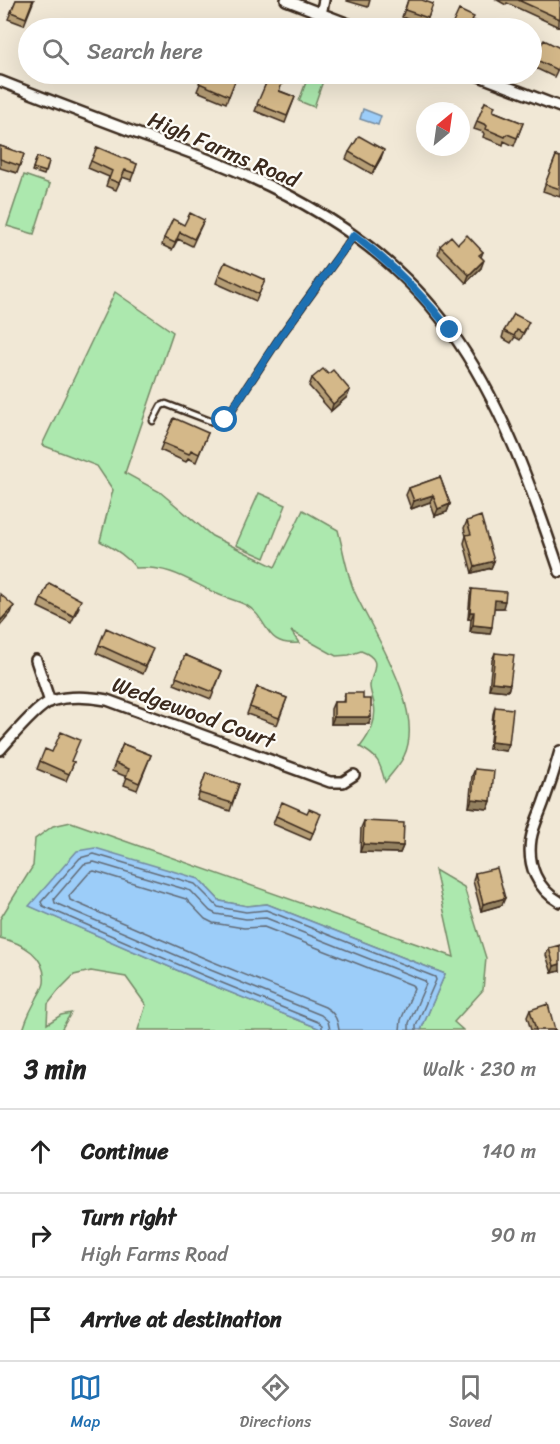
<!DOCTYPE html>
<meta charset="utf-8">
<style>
body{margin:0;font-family:Sriracha,sans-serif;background:#f6f6f6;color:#222}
.compass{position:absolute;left:416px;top:102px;width:54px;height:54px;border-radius:50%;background:#fff;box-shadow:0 6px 24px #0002;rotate:29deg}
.stop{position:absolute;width:18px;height:18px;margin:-14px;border:4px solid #1f6fb2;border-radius:50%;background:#fff}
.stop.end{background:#1f6fb2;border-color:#fff;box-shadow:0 2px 6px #0008}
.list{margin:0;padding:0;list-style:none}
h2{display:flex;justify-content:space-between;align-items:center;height:78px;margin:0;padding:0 24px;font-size:26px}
h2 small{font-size:20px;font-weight:400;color:#767676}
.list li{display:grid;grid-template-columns:39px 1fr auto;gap:18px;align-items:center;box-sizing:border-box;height:84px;padding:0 24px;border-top:2px solid #e0e0e0}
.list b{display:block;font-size:22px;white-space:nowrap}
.list p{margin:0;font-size:20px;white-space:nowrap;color:#767676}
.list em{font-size:20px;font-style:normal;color:#767676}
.icon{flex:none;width:33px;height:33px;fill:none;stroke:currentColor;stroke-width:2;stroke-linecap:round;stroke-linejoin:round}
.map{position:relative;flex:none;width:560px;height:1030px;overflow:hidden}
.search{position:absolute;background:#fff;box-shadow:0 6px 24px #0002;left:18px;right:18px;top:18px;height:66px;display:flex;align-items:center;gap:15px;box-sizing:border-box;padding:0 21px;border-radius:33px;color:#767676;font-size:22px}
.sheet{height:330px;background:#fff}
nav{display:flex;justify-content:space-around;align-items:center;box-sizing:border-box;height:84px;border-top:2px solid #e0e0e0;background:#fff;font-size:16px;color:#767676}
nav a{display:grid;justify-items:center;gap:3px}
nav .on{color:#1f6fb2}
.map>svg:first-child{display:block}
.green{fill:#ace8ae;stroke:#748966;stroke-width:1.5}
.water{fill:#9ccdf9;stroke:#758ca1;stroke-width:1.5}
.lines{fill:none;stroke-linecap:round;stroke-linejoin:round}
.shore{stroke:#626b76;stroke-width:1.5}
.lane-casing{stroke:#3b2a1e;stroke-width:9}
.street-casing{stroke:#3b2a1e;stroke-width:14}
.lane{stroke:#fdfcf7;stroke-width:4.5}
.street{stroke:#fdfcf7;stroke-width:9}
.wall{fill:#b69e76;stroke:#3b2a1e;stroke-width:1.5}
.shaded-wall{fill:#948160;stroke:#3b2a1e;stroke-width:1.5}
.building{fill:#d4b889;stroke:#3b2a1e;stroke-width:1.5}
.route{stroke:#1f6fb2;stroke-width:8}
.labels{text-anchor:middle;stroke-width:4.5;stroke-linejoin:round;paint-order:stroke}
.street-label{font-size:22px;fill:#3b2a1e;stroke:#fdfcf7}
</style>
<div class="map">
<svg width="560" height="1030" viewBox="0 0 560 1030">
<rect width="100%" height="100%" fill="#f1e8d6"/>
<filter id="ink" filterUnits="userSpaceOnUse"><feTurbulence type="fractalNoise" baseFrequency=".0167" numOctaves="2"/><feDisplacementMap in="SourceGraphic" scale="12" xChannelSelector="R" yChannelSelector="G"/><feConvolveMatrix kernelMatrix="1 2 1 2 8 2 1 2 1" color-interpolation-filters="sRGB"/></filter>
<g filter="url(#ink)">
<path class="green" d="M309,74L324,78L314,107L299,101Z
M24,175L50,184L34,234L7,226Z
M115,292L173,332L125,473L160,492L212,536L275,567L303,510L338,530C343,549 347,575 355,593C374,634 426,711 404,756C400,765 391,774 385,782C380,763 379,757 360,747C370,734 377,721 374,704C373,698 370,692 370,686C371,671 385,660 361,651L349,655L336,656L291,631L299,643C263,647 270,619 246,605C236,600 225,598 215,593C186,579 170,566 136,568C126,555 114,549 100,541L113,490L97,466L42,445Z
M259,493L286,505L265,558L236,545Z
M71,822L454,957L435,870L464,887L486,958L483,990L454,1022L463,1030H421L445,974L267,904L247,906L220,901L199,879L77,852L30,906L202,981L323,1030H138L146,1005L126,977L91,971L74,975L59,990L48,1004L47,1024L61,1015L71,1013L61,1030H23C26,1020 31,1009 36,1000C38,995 43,989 44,983C47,956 23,943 0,938V919L33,866L35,839L53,826Z"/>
<path class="water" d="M363,109L381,116L378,125L360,119Z
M95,848L199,879L220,901L247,906L267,904L445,974L421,1030H323L202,981L29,906L77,851Z"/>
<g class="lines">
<path class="shore" d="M322,1030V1025L318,1022L205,976L43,906L41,902L80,858L94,854L195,884L218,907L246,912L266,910L435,977L436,980L416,1026V1030
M330,1030L328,1021L321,1015L208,969L55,903L54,899L84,864L94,862L191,891L210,911L216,914L246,919L266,918L425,981L426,984L409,1023V1030
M339,1030C338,1019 334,1012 325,1007L211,961L70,900L69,896L89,873L94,871L186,899L205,919L213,923L244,928L264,927L412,985L414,989L401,1020L400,1030"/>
<g class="lane-casing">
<path id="lane" d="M153,421L161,406L166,404L218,424L225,420L280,337L354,235"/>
</g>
<g class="street-casing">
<path id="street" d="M286,0L359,28
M321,14L324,0
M474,74L560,107
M0,81C48,100 96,118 144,136C180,149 216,161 250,177C327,211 400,261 450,330C502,402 532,489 560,572
M36,660L50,702
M0,750C11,738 36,707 51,701C68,696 90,697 107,700L330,782H343L354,775
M560,751C555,769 549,787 543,804C539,815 533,827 531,839C527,865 537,889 560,902"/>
</g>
<use href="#lane" class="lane"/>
<use href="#street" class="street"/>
</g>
<path class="wall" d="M16,0H34L24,25L8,19Z
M347,0H370L368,7L347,1Z
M408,0L433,4L425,26L402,17Z
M497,0H560L559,27L507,3L506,5Z
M531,40L541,45L560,65L554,77L531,66Z
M108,74H117L116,76Z
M204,74L237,76L226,103L197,91Z
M270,74L280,91L295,97L285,123L255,111Z
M485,102L493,111L523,123L514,146L504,141L503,145L483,137L484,134L483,132L474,129Z
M0,146L24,154L17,173L0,168Z
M349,152L381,158L372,174L346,159Z
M556,156L560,157V197L543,191Z
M37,157L49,161L44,175L32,171Z
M91,161L137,164L131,180L122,177L116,190L106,186L109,177L88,168Z
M204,220L192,246L178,239L172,250L162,245L164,238L184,225Z
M458,244L483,252L481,257V268L466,283L438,254L440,246Z
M219,275L265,280L256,301L216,283Z
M526,329L520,340L515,337L511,343L502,338L504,331Z
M312,378L350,390L347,397L331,411L309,386Z
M208,433L196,462L188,458L186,462L160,450L163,443Z
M440,477L450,504L447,512L435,516L430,502L411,509L406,495L409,488Z
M467,521L494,561L491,568L472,573L464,543L466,536L464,528Z
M472,589L503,608H494L490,634L470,632L471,619H468L470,596Z
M41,599L79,607L71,623L38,607Z
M99,645L151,656L143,674L96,653Z
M495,653L510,684L508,691L489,689L492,660Z
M185,655L222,671L211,699L174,684Z
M257,687L287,698L277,725L247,714Z
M345,693L363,699L369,724H331V709L334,702H343Z
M495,707L506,751L489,749L493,714Z
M123,744L151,755L137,790L124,785L127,777L112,771Z
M40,761L74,762L66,781L37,769Z
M475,769L491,801L488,809L469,807L472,776Z
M206,773L239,784L230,811L197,800Z
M307,813L318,821L310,840L273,824L276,816Z
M364,821L403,846L400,853L360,852L361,828Z
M475,873L502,905L481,911L473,881Z
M549,948L560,971L552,973L546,955Z
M530,1010L555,1030H531L527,1017Z"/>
<path class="shaded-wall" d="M384,150L381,158L372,174L375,167Z
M484,260L481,268L466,283L469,275Z
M350,390L347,397L331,411L333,404Z
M433,495L430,502L411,509L414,501Z
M450,504L447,512L435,516L438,509Z
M494,561L491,568L472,573L475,566Z
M495,600L505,601L503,608H492Z
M14,606L11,613L0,626V621Z
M470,612H474L471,619H468Z
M473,625L492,627L490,634L470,632Z
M492,682L510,684L508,691L489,689Z
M334,717H371L369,724H331Z
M491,742L509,744L506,751L489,749Z
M472,799L491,801L488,809L469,807Z
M363,844L403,846L400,853L360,852Z
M505,898L502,905L481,911L483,904Z
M560,964V971L552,973L554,966Z"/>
<path class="building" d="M16,0H33L26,18L11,12Z
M408,0H422L433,4L428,18L405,10Z
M518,0H560V19Z
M459,10L474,17L472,20L492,28H460L452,25Z
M82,24L93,28H80Z
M531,40L541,45L544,40L560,48V63L557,70L531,57Z
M204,74H231L237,76L229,96L199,83Z
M270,74H281L286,75L279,91L295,97L287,116L257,104Z
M485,102L495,106L493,111L523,123L517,138L507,134L505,137L486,129L487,126L486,125L477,121Z
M359,136L384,150L375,167L349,152Z
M0,146L24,154L20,166L0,159Z
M97,147L137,164L134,173L125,170L119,183L109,179L112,171L91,161Z
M556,156L560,157V189L545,184Z
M37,157L49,161L46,172L33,168Z
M190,213L204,220L194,239L180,232L175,243L164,238L173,219L184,225Z
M467,235L483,252L479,255L484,260L469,275L440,246L451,236L458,244Z
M225,262L265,280L259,294L219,275Z
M514,314L529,322L523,333L517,330L514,336L504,331Z
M323,369L328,374L333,370L350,390L333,404L312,378Z
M174,418L208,433L199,454L191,450L189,454L163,443Z
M440,477L450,504L438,509L433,495L414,501L409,488Z
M481,516L494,561L475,566L466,535L471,534L467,521Z
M49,583L81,600L73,616L41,599Z
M472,589L506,592L505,601L495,600L492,627L473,625L474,612H470Z
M0,594L14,606L0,621Z
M106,628L153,649L145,666L99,645Z
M495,653L514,655L510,684L492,682Z
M185,655L222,671L213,692L176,677Z
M257,687L287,698L279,718L250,707Z
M345,693H363V699H371V717H334V702H345Z
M495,707L513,709L509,744L491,742Z
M61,732L80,740L71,761L74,762L69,774L40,761L45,749L52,752Z
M123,744L151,755L139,783L126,777L129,769L115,763Z
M475,769L494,771L491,801L472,799Z
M206,773L239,784L232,803L199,793Z
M282,802L307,813L309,809L321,814L313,833L276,816Z
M364,821L404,823L403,846L363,844Z
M497,868L505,898L483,904L475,873Z
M560,945V964L554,966L549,948Z
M548,1004L555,1030H536L530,1010Z"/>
</g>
<g class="lines" filter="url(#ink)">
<path class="route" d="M225,420L280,337L354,235C390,263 422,294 450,330"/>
</g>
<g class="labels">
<g class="street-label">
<text transform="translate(224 149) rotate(23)" y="8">High Farms Road</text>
<text transform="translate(194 712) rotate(20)" y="8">Wedgewood Court</text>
</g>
</g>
</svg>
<svg class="compass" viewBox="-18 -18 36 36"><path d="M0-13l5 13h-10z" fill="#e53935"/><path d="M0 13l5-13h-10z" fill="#767676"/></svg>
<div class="stop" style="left:225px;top:420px"></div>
<div class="stop end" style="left:450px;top:330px"></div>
<div class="search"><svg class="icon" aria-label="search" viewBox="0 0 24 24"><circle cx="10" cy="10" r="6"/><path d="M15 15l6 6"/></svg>Search here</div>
</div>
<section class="sheet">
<h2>3 min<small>Walk · 230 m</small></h2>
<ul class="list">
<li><svg class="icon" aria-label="ahead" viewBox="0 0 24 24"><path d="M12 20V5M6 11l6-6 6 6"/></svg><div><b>Continue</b></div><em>140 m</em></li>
<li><svg class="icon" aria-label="right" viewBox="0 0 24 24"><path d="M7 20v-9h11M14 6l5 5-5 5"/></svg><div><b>Turn right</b><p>High Farms Road</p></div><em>90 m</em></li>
<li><svg class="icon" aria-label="arrive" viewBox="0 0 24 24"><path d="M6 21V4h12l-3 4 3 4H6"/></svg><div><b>Arrive at destination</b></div></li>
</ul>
</section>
<nav>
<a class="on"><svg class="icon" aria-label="map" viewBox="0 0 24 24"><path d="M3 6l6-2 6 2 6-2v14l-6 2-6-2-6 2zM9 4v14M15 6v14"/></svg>Map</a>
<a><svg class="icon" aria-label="directions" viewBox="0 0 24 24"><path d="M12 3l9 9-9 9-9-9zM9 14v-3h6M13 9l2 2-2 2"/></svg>Directions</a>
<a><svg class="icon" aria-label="saved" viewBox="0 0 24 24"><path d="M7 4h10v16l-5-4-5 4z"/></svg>Saved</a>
</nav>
